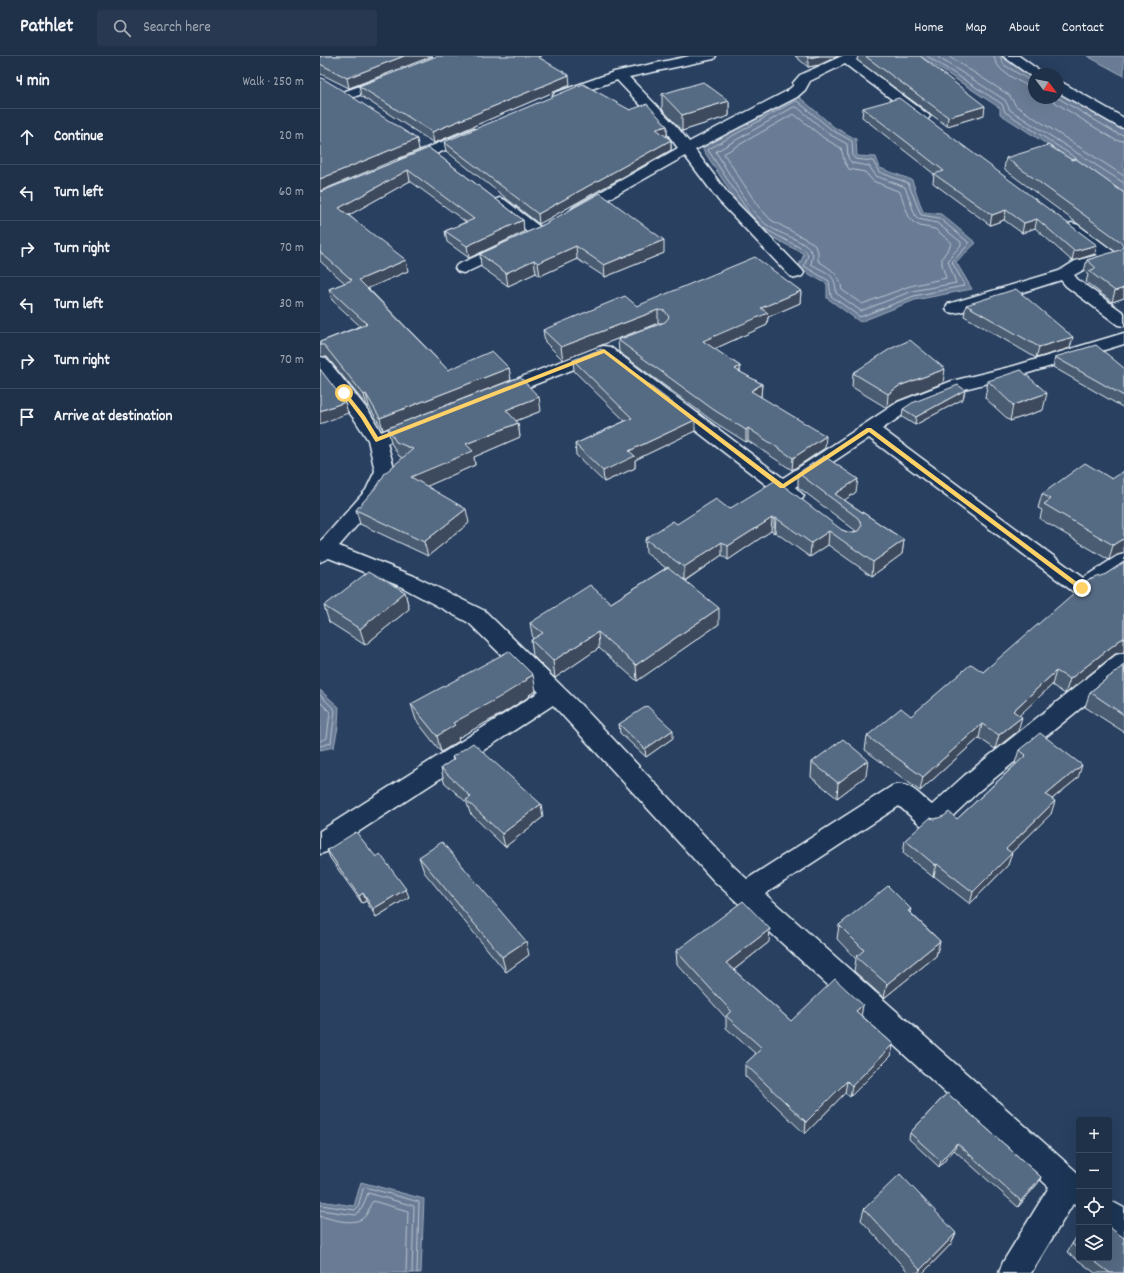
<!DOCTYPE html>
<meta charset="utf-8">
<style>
body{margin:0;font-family:Dekko,sans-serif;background:#273850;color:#f1f3f6}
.controls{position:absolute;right:12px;bottom:12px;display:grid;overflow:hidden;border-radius:4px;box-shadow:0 4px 16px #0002}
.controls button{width:36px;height:36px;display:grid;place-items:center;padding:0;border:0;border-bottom:1px solid #3c4b61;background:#1f3049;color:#f1f3f6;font:20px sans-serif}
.compass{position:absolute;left:708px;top:12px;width:36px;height:36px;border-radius:50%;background:#1f3049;box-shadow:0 4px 16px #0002;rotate:122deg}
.stop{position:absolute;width:12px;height:12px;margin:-9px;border:3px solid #ffd166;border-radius:50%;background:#fff}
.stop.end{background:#ffd166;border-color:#fff;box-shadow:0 1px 4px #0008}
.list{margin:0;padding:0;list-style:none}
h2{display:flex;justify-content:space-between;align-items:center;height:52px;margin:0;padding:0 16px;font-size:17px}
h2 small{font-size:13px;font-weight:400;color:#a1a9b4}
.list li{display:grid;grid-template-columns:26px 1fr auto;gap:12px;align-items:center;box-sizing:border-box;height:56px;padding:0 16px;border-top:1px solid #3c4b61}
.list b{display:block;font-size:15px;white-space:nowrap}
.list em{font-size:13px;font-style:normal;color:#a1a9b4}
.icon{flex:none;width:22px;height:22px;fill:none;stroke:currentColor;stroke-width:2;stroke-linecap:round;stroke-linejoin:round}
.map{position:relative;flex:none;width:804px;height:1217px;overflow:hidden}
header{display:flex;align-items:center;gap:24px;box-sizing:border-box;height:56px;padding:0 20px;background:#1f3049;border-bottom:1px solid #3c4b61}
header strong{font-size:19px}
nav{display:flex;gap:22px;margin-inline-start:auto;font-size:14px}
.search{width:280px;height:36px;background:#273850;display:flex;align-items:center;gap:10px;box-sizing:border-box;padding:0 14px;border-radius:4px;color:#a1a9b4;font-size:15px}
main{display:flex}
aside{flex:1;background:#1f3049}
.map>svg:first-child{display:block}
.water{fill:#6b7c95;stroke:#9dabbd}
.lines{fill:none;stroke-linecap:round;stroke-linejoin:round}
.shore{stroke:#b6c2d0;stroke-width:1}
.minor-casing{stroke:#e8f1f8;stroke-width:3}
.minor{fill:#1d3557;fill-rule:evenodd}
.wall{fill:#495b71;stroke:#e8f1f8}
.shaded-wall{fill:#3c4a5c;stroke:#e8f1f8}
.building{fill:#556a83;stroke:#e8f1f8}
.route{fill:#ffd166}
</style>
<header>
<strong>Pathlet</strong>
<div class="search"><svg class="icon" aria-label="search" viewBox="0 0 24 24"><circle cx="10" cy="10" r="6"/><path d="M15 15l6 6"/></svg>Search here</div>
<nav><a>Home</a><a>Map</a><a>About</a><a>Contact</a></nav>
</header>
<main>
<aside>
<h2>4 min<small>Walk · 250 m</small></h2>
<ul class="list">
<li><svg class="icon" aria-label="ahead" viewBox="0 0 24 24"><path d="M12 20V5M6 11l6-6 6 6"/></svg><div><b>Continue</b></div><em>20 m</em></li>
<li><svg class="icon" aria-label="left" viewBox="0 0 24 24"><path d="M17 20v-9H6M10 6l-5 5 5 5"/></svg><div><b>Turn left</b></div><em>60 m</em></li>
<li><svg class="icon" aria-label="right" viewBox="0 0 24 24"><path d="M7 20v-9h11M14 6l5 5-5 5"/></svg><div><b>Turn right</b></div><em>70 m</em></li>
<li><svg class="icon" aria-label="left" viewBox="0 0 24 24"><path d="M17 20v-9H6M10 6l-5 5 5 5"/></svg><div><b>Turn left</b></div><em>30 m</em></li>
<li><svg class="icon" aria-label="right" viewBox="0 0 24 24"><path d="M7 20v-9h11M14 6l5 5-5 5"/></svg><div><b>Turn right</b></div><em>70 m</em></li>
<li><svg class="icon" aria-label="arrive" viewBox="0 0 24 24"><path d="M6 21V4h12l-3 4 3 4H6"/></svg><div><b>Arrive at destination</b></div></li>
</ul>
</aside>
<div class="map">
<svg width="804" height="1217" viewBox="0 0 804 1217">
<rect width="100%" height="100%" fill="#294061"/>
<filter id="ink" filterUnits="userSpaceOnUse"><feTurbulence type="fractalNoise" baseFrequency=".025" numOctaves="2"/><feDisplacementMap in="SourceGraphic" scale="8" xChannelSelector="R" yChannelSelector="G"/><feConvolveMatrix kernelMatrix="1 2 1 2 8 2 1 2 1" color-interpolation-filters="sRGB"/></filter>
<g filter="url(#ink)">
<path class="water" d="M600,0H686L714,18V42H738V31L804,71V138L680,58V52Z
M767,0H804V20Z
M477,39L514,71L536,83L537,100L556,101L560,112L592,124L603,156L621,158L656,187L636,206L652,233L595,244L540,266L507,242V228L478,212L484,198L442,176L426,160L382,92Z
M0,634L19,651L18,671L14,691L0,694Z
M41,1126L104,1143L101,1217H0V1145L34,1150Z"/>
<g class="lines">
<path class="shore" d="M607,0L682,48L685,56L756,102
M616,0L685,44L690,54L804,127
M628,0L689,39L696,50L804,120
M674,0C676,17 700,25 714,33
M680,0L684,9L714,27
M728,42L795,84L804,85
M738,42L798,78L804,79
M475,45H477L512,74L532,85L533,100L535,103L553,105L559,116L588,127L601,159L619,162L648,186V189L632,206L644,228L643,230L594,240L540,261L511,240L509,225L484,210L488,200L486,195L445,173L430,158L388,94Z
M474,51H477L509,78L527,88L528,102L532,107L549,110L556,120L585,131L595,159L598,163L617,167L641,186V189L632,199L628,205L636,227L592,235L541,255L516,237C516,217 506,217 491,208L493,198C484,182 461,180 447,169C429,156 409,116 396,96Z
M474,58L505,83L521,92L525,107L529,113L545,116L553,125L580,136L589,161L593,166L600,170L615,173L632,187L622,202V209L626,222L590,230L542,248L522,234C520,218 511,213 498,205V195L493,187L451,164L438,150L404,98Z
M0,639L15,654L11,687L0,690
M0,646L10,656L7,682L0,685
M0,1149L35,1154L38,1151L43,1133L45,1131L99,1146L97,1217
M0,1154L36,1159L42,1152L48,1137L94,1150L92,1217
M0,1160C13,1163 36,1172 46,1159C49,1155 49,1149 53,1145L88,1155L86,1217"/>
<g class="minor-casing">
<path id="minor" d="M370,0H396L394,3L389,4L309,21L357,71L369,86L467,35L473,30V27L480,19L522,0H540L536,4L610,60L608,63L603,64L598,63L525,8L490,25L485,34L477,41L375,94L409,139L482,214L484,217L482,220L476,222L470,220L399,145L365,100L264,157L259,159L254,157L251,154L254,151L358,92L347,77L297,24L240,44L235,43L233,40L235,37L294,16Z
M683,0H699L724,18H714V21H712Z
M68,20L73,21L75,24L73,27L28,43L23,42L21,39L23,36Z
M738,26L743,27L804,62V72L799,71L738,36Z
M153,73L158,74L160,77L158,80L90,109L85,110L80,109L78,106L80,103Z
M180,142L185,144L224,174L226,177L224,180L218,182L212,180L175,150L172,147L175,144Z
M752,167L758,169L797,198L799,201L797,204L767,212L754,219L758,224L804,257V270L798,269L746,230L741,224L640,256L634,257L628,256L626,252L628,248L739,215L755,205L778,199L746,175L744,172L746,169Z
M188,186L194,188L196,191L194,194L149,215L143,217L137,215L135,212L137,209Z
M804,277V288L705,318L644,333L590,354L562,373L763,522L797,500L804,498V515C790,524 772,542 755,537L549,382L475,431L484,440L481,445L474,447L467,445L282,302L183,341L177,343L171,341L168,337L171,333L275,292L284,290L290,291L463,422L578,346L632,325L694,310Z
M0,301L6,302L50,357L61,376L91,364L98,362L105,364L107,368L105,372L67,387L75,415L61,442L19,490L94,520L165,555L262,650L412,809L427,823L572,730C589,724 599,739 612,749L644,720L796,599L804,597V617L660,734L621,771L612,774L603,771L579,750L445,838L759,1118V1151L753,1148L711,1217H679L683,1206L729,1131L394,825L233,649L9,795L0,798V775L219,636L149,567L80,530L9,502L0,506V486L46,434L55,415L48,384L35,364L0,318Z
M789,1144L804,1152V1185L789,1177Z"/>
</g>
<use href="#minor" class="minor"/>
</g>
<path class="wall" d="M0,0H113L29,32L1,18H0Z
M475,0H518L499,9L488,11Z
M538,0H600L664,59L627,70L537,4Z
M222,3L250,29L114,87L41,40L39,30Z
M342,38L409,45V60L362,75L342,53Z
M543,52L775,198L752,205L715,172L702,177L684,164L670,169L613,127L614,118L542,61Z
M310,54L347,70V80H346L351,84V94L219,168L126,95L124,86Z
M109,92L203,164L204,176L149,202L127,186L125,175L146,166L90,125L29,159L88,215L48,232L128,314L189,312L191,324L63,374L49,350H47L7,301L0,300V286L40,270L12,244L9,233L25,227L0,205V136Z
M686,102L752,104L804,137V242L792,246L766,226L768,219L764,215L767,204L796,196L684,113Z
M223,169L344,197L285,221L257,203L220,220L216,217L188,230L161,211L160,198Z
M481,235L480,247L448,261L447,269L394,293L420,310V316L442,328L441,341L505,392L472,414L428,385L426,386L394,366L299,296L298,284L342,267H338L243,304L225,286L223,274L317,250Z
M646,249L750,292L716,302L644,260Z
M735,301L804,312V352L733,311Z
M253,304L375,375L315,404V412L284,426L256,399L255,388L305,365L254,315Z
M533,317L623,327L577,345L567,352L532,331Z
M668,325L723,354L690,365L665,342Z
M645,334L643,343L595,369L582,361L583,353Z
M221,355L196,365L198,367L200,381L154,401L155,409L107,430L149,467L108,500L40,468L36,454L83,402L79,400L71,387L68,372Z
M478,417L536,436L524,444L584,484L582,498L552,520L508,489L490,501L455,476L454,477L451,475L408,504L402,499L365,525L399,568L317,625L279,592L235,622L213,600L211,584L213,583L210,567L291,547L346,512L326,497L325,483L357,468L409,453L522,474L530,477L536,475L478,431Z
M792,423L797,499L789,504L720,463L722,454L718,452L722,438Z
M804,506V596L795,598L745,638L732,629L699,659L698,675L675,693L659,682L600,735L545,694L547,680L591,660L663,616L786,518Z
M85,536L89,553L45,589L9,566L4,550Z
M804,609V676L765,651L770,636Z
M216,635L209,639L210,640L183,657L138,682L139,685L121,696L96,664L91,648Z
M299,668L353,682L326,701L300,677Z
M699,694L758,722L732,743L731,758L691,797L688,809L650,848L614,820L613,821L583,797L585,784L615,763H637L696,708L695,707Z
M132,701L223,761L185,791L150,757L147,747L124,726L121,712L133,704Z
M492,706L546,720L517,742L491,721Z
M7,794L89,841L56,861L46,845L42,847L10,802Z
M99,801L209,899L186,916L104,816Z
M591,853L590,856L620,885L616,900L564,942L534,915L536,903L517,883L519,869Z
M449,886L414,914L471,965L543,949L541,959L573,988L571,1000L530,1041L525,1037L485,1078L425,1020V1008L436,998L406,972V962L357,908L356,895Z
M627,1037L721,1121L718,1127L698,1151L634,1094L619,1111L589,1083L590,1077Z
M544,1153L631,1188L603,1217H589L541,1164Z
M759,1177V1202H789L804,1217H775L747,1196Z"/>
<path class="shaded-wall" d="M84,0H113L29,32L27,22Z
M499,0H518L499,9L488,11V2Z
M249,19L250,29L114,87L112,76Z
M409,45V60L362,75V59Z
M665,50L664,59L627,70L628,61Z
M347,70V80L336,83V73Z
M97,83L99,94L0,135V123Z
M351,84V94L219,168L218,158Z
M88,114L90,125L22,163L19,152Z
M686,154L684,164L670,169L672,159Z
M717,163L715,172L702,177L704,167Z
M203,164L204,176L149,202L147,190Z
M344,184V197L285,221L284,209Z
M777,189L775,198L752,205L754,195Z
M256,190L257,203L220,220L218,207Z
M86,204L88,215L42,235L39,224Z
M214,204L216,217L188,230L186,217Z
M804,232V242L792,246L795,235Z
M481,235L480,247L448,261L447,269L383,298V285L441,252Z
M338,254V267L243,304L241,291Z
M753,281L750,292L716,302L719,291Z
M420,310V323L415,313Z
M189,312L191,324L63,374L60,362Z
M625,313L623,327L577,345L567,352L568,338L579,330Z
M442,328L441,340L431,347V335Z
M645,334L643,343L595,369L596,361Z
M727,337L723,354L690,365L693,349Z
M46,338L49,350H47L44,339Z
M219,341L221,355L188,368L186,354Z
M25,346L28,357L0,368V355Z
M375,364V375L315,404V412L284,426L283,415L309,395Z
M198,367L200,381L154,401L155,409L94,436L91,421L146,388Z
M428,372V385L426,386V374Z
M506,380L505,392L472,414L473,402Z
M538,423L536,436L519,448L515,438Z
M146,453L149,467L108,500L104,486Z
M452,462L451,475L408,504V490Z
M456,462L455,476L454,477V463Z
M509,475L508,489L490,501L491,487Z
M804,483V497L797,499L789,504L793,489L801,484Z
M584,484L582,498L552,520L553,506Z
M402,486V499L364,525V511Z
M85,536L89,553L45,589L40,573Z
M399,552V568L317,625L316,609Z
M278,576L279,592L235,622L233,605Z
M804,582V596L795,598L745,638L750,623L800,584Z
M736,615L732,629L689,669L693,655Z
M213,619L216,635L209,639L210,640L183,657L138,682L139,685L121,696L117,680L133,667Z
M702,661L698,675L675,693L679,679Z
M662,668L659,682L600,735L603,721Z
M353,674V682L326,701L325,693Z
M548,704L546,720L517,742L518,727Z
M762,709L758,722L722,751L726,739Z
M735,745L731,758L683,805L686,793Z
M221,748L223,761L185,791L182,778Z
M692,797L688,809L650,848L653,836Z
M617,808L614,820L613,821L615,809Z
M86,833L89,841L56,861L53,853Z
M43,837L46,845L42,847L39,840Z
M450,873L449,886L406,920V907Z
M206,885L209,899L186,916L182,901Z
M620,885L616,900L564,942L567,928Z
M543,949L541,961L536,955Z
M573,988L571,1000L530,1041L532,1030Z
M527,1025L525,1037L485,1078L486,1066Z
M637,1087L634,1094L619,1111L621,1105Z
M721,1121L718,1127L698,1151L701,1145Z
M636,1177L631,1188L603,1217H598L600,1214Z"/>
<path class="building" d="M0,0H84L27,22L0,8Z
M117,0H222L218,1L249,19L112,76L39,30Z
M486,0H499L488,2Z
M545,0H600L665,50L628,61Z
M0,21L20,33L97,83L0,123Z
M383,26L409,45L362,59L342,38Z
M263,28L310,54L327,48L347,70L336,73L351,84L218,158L124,86Z
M579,42L777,189L754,195L717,163L704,167L686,154L672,159L614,118L624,115L543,52Z
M728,89L752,104L756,103L769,112L804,137V232L795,235L769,215L776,212L767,204L800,194L803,191L801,186L686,102Z
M109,92L203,164L147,190L125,175L154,163L88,114L19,152L86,204L39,224L128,314L172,295L189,312L60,362L46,338L44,339L4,289H0V286L47,268L9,233L32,224L0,196V136Z
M280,137L344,184L284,209L256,190L218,207L214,204L186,217L160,198L223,169Z
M435,201L481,235L441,252L448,257L383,285L420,310L415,313L442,328L431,335L506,380L473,402L428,372L426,374L394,354L298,284L345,266L349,261L345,255L338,254L241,291L223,274L305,240L317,250Z
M696,233L753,281L719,291L646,249Z
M590,284L625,313L579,330L568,338L533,317L570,293Z
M776,289L804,312V340L735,301Z
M281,293L375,364L309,395L315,400L283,415L255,388L312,362L253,304Z
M0,313L25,346L0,355Z
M701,314L727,337L693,349L668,325Z
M200,321L219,341L186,354L198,367L146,388L153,395L91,421L146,453L104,486L36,454L58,429L65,417L93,393L76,386L68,372Z
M638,329L645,334L596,361L583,353L592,347Z
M504,400L538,423L515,438L584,484L553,506L509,475L491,487L456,462L454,463L452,462L408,490L402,486L364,511L325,483L353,465L357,468L396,443L409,453L456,424L522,474L530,477L538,475L542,469L538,462L478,417Z
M765,407L792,423L804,415V483L801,484L793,489L724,448L731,443L722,438Z
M804,506V582L800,584L750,623L736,615L693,655L702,661L679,679L662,668L603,721L547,680L581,652L591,660L651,608L663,616L769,524L786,518Z
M348,511L399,552L316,609L278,576L233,605L211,584L223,577L210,567L270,529L291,547Z
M49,515L85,536L40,573L4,550Z
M189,595L213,619L206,623L207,624L180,641L133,667L135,669L117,680L91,648Z
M804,609V659L770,636Z
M327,650L353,674L325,693L299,668Z
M720,677L762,709L726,739L735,745L686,793L692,797L653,836L617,808L615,809L585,784L610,762L615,763L624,760L629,756L637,763L706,699L699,694Z
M523,683L548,704L518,727L492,706Z
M153,687L221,748L182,778L146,744L151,741L121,712L134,703L132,701Z
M36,776L56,801L60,798L86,833L53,853L43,837L39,840L7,794Z
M122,786L206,885L182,901L99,801Z
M568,830L591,853L588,855L620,885L567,928L536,901L544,894L519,869Z
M423,845L450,873L406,907L471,965L515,923L543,949L536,955L573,988L532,1030L527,1025L486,1066L425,1008L442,992L406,960L411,955L356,895Z
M627,1037L721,1121L701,1145L637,1087L621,1105L590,1077Z
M580,1118L636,1177L600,1214L544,1153Z
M789,1171L804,1182V1217H790L770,1202H789Z
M759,1177V1194L752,1188Z"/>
</g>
<path class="route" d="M284,293L463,428L547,372H551L765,532L762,535L760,534L549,376L464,432H460L284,297L56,386L55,385L41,362L22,337L26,336L45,360L58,381Z"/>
</svg>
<div class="controls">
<button>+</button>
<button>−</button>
<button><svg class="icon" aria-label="locate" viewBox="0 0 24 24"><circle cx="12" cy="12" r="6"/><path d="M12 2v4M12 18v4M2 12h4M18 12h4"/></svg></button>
<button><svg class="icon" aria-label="layers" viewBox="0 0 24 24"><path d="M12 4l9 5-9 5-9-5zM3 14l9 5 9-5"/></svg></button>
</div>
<svg class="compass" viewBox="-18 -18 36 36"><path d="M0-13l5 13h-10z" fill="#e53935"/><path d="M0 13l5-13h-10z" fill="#a1a9b4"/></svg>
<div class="stop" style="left:24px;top:337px"></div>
<div class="stop end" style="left:762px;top:532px"></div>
</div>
</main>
